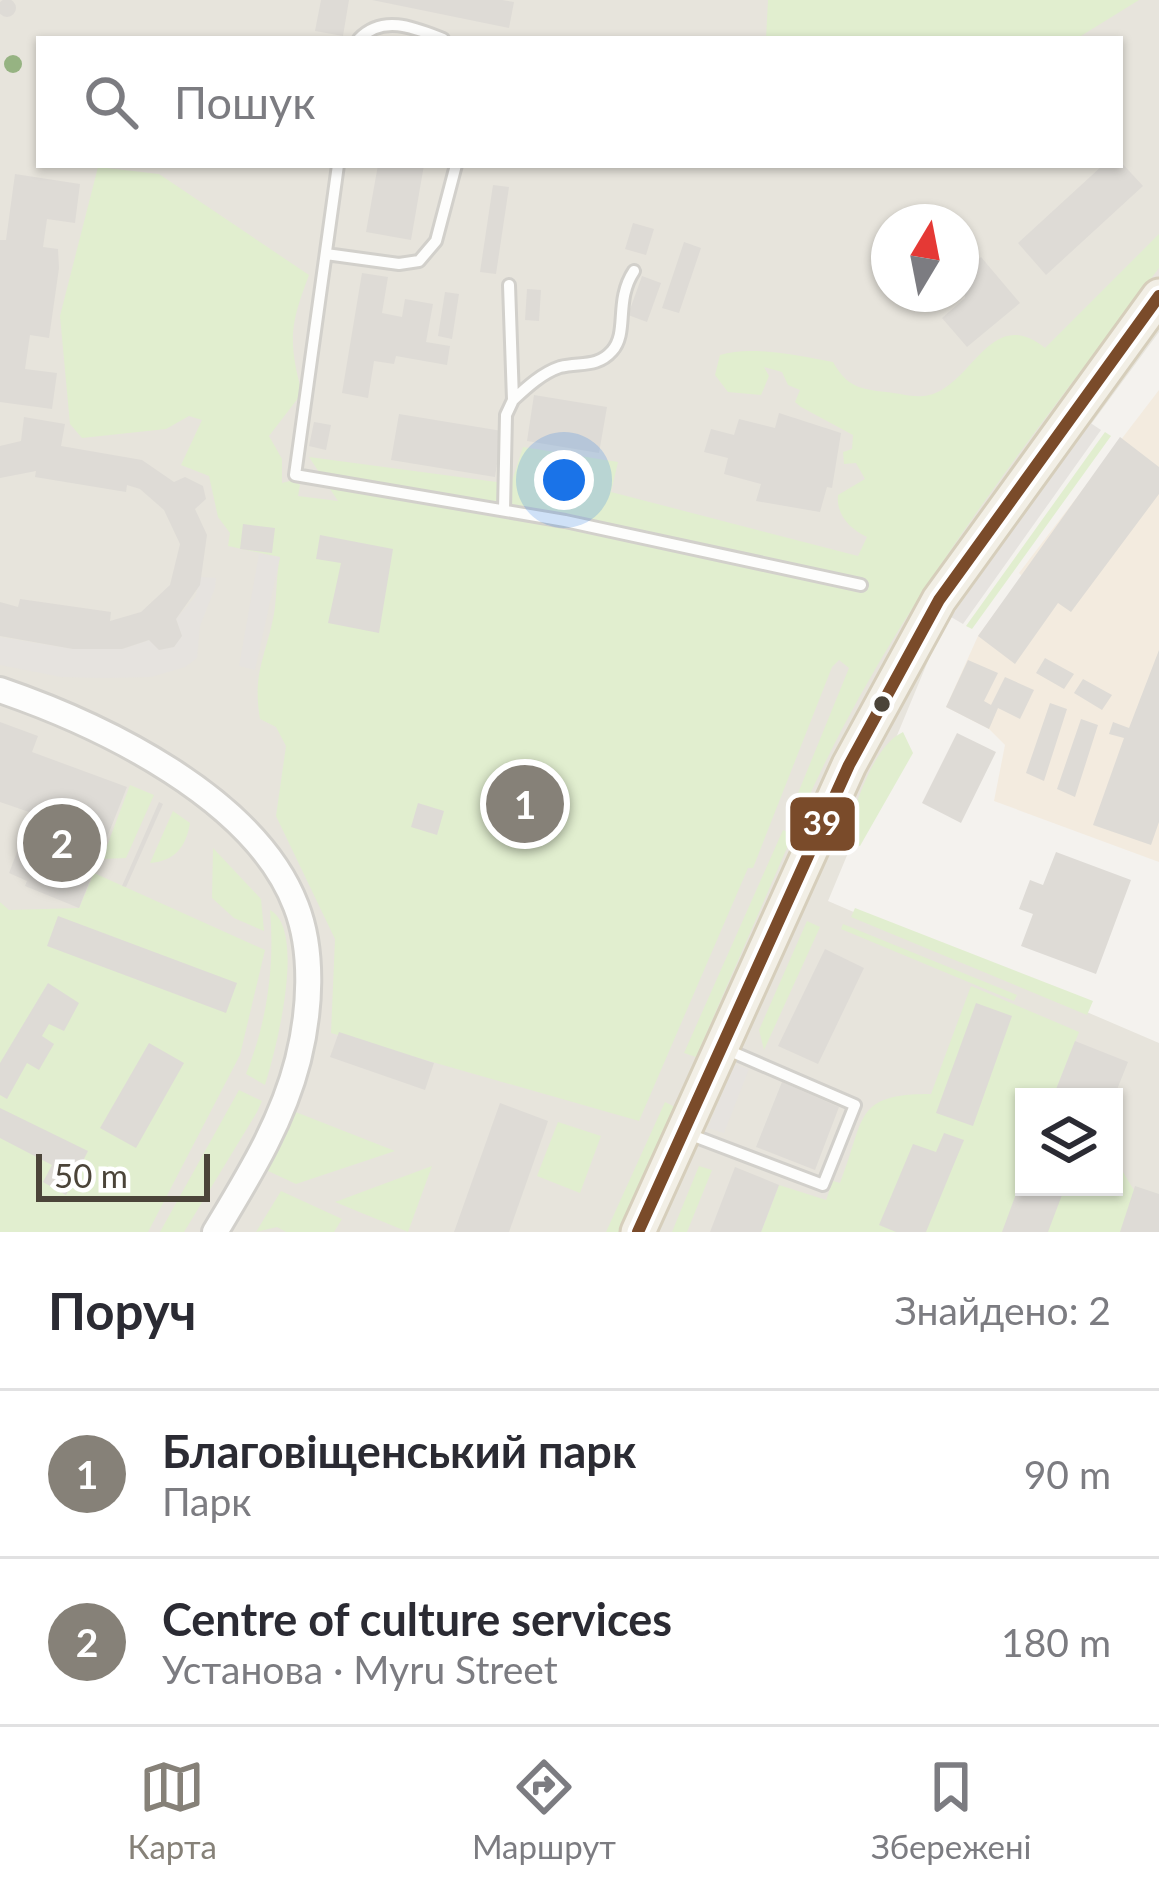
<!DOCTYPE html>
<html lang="uk">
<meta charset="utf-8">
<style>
body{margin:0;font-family:Lato,sans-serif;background:#f7f7f7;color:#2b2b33}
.controls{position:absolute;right:36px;bottom:36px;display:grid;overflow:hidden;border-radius:0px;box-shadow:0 3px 9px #0004}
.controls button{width:108px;height:108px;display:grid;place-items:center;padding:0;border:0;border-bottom:3px solid #e1e1e2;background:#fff;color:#2b2b33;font:60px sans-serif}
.compass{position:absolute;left:871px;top:204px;width:108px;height:108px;border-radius:50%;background:#fff;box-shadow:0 3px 9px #0004;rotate:10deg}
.scale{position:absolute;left:36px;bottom:30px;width:174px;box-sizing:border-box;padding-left:12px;border:6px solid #4b4439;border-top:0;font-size:33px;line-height:42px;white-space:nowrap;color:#4b4439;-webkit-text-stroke:9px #fff;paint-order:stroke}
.you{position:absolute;left:564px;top:480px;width:42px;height:42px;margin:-30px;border:9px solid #fff;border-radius:50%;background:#1a73e8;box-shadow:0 0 0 18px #1a73e833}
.badge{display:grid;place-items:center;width:78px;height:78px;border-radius:50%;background:#868178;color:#fff;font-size:39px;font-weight:700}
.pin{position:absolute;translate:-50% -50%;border:6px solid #fff;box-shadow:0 3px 12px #0006}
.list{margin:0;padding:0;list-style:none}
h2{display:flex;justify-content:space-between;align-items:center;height:156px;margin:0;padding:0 48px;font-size:51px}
h2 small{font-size:39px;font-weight:400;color:#7c7c81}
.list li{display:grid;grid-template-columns:78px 1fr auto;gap:36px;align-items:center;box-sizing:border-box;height:168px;padding:0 48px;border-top:3px solid #e1e1e2}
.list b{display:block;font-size:45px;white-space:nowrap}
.list p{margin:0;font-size:39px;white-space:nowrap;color:#7c7c81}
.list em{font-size:39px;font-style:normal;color:#7c7c81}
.icon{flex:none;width:66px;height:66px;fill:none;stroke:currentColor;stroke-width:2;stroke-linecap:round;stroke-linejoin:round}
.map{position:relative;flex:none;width:1159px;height:1232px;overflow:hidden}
.search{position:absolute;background:#fff;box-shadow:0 3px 9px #0004;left:36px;right:36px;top:36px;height:132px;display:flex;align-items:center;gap:30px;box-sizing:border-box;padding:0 42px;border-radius:0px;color:#7c7c81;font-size:45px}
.sheet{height:492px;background:#fff}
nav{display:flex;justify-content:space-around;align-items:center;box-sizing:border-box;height:168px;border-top:3px solid #e1e1e2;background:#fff;font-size:33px;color:#7c7c81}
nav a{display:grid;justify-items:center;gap:6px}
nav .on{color:#868178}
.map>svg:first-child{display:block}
.residential{fill:#e7e4dc;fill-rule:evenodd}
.commercial{fill:#f3ebdf}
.green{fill:#e1eecf}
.parking{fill:#e6e3df}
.building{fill:#dedbd6}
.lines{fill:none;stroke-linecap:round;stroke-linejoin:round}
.service-casing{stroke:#d2d0cb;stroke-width:16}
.tertiary-casing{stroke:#d2d0cb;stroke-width:30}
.primary-casing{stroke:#d6cebb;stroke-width:39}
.service{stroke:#fdfdfc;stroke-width:10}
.tertiary{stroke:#fdfdfc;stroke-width:24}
.primary{stroke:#f2efe6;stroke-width:33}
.bus-1-casing{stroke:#fff;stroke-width:21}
.bus-1{stroke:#7a4b2a;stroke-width:12}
.tree{fill:#96b382}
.bus-dot{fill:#4b4439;stroke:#fff;stroke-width:4.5}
.line-badge{stroke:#fff;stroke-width:4.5}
.badge-label{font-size:33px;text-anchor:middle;font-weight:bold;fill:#fff}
</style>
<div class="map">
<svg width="1159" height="1232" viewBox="0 0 1159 1232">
<rect width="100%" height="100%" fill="#f4f2ee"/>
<path class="residential" d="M0,0H777L778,39H39V165H1120V39H996L1128,0H1159V332L943,625L828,901L1159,1043V1232H0ZM889,222H961V294H889ZM1024,1097H1114V1187H1024Z"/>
<path class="commercial" d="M1159,390V862L994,801L1005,745L989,729L946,707L978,636L1022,576L1019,573Z"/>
<path class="green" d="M768,0H1139L1076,39H766Z
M98,167L159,174L309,275C290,325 288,341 302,393L269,436L282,459V483L294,480L300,485L298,496L338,501L309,457L511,484L523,447L618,462L611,492L858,556L867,537C850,529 836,515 838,495L865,479L856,463L844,464L843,452L852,449L853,435L801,407L795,402L800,390L788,385L782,372L764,367L769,376L761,395L728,392L715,375L720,355C751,345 800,356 833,362C847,387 860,389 886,392C906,394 920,401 940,391C976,372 995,308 1045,348L1159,234V268C1027,443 891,610 802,812L792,808L849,668L839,660L832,667L753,868H748L639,1121L331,1033L335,939L276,816L286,746L276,727L260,719C252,673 266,656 274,614C277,596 276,576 280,557L228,546L230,533L218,517L209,476L181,465L202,420L189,416L166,429L82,438L70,424L60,316Z
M1105,432L1111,436L972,629L966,626Z
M903,732L913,753L860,846L843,840C856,808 871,747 903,732Z
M130,785L154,795L126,858L102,859Z
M173,811L190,823C186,847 175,861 150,863Z
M783,830L793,834L696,1057L684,1053Z
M213,848L261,899L264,931L234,918L212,898Z
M94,873L265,950L240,1055L148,1232H0V902L9,910L79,908Z
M855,908L1093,1001L1087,1015L851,917Z
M270,910C307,930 276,1050 265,1085L246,1074C267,1022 275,966 270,910Z
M807,921L820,927L764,1050L759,1030Z
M843,924L1017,995L1014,1001L841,929Z
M971,986L1079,1032L1053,1097H1024V1187H1114V1157L1159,1232H761L779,1185L826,1200L833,1181L840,1183C866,1117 853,1094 931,1094Z
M239,1090L262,1101L257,1112L184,1232H160Z
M665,1102L675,1107L620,1232H606Z
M293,1111L395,1151L296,1184L266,1170Z
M558,1122L601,1136L580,1193L537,1176Z
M432,1166L408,1232L335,1202Z
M699,1166L712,1170L687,1232H672Z
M281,1191L342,1219L334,1232H286L277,1227L256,1232Z"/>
<path class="parking" d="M1089,422L1101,430L963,624L951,617Z
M259,554L280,557L255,670L239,666Z
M201,577L216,578L215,588L200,626L197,658L185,667L151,677L102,678L61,677L0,665V637L73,649H122L149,640L159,650L174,647L182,636L176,619L195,597Z
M734,1064L749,1069L724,1133L708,1128Z"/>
<path class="building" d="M-2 8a9 9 0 1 1 18 0a9 9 0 1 1-18 0Z
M321,0H349L343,36L315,31Z
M372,0H502L514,2L509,28Z
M1120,161L1143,186L1046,275L1018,243L1103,165H1120Z
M378,165H424L411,240L366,232Z
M15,174L80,184L75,223L47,219L43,247L58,249L59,268L49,338L30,335L25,369L57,373L52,409L0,402V240H6Z
M493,185L509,187L496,274L480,272Z
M633,223L654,229L646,255L625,249Z
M684,242L701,248L679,313L662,308Z
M981,257L1020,303L967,347L942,318L965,298L961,274Z
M362,273L388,277L382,313L402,317L405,299L433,304L426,342L450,346L447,365L396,356L394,364L374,361L368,398L342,393Z
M642,276L661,283L647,322L628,315Z
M527,289L541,290L539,321L525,320Z
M445,292L459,294L452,339L438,336Z
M534,395L607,407L599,453L527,441Z
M779,413L841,433L832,488L827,487L820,512L756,501L761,484L724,474L728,458L704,452L711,429L734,435L739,419L775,428Z
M399,414L502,431L495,477L391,460Z
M24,417L65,424L61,446L142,460L174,482L185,477L203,486L206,499L195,509L207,535L200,585L176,619L182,636L174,647L159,650L149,640L122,649H73L0,636V602L18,607L20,599L111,612L110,621L141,612L170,585L180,544L164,510L140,489L127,485L126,492L35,477L36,471L0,478V446L21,441Z
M314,422L331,425L326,450L309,446Z
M1120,437L1159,467V494L1071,612L1058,603L1015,664L978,636Z
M243,524L275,528L272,553L240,549Z
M320,535L393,549L379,633L328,623L341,563L316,559Z
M1159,650V822L1151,845L1093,825L1124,738L1109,734L1113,722L1129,728Z
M1045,658L1074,674L1064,689L1036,673Z
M968,660L998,673L984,701L991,705L1005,677L1034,690L1020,719L998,708L989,729L946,707Z
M1083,679L1112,695L1102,710L1074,693Z
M1050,703L1067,709L1044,781L1026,773Z
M1081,719L1098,725L1075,797L1057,789Z
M0,722L38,736L32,752L127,787L79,908L25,886L27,881L9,873L32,813L0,802Z
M957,733L996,752L961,823L922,803Z
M159,802L163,804L126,887L122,886Z
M418,803L444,811L437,835L411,827Z
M1056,852L1131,880L1096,974L1021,946L1033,914L1019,909L1030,880L1043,885Z
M58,916L237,983L226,1013L47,946Z
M825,949L864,968L818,1064L778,1046Z
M48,983L79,1003L64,1031L49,1024L42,1036L54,1044L39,1070L27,1063L7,1099L0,1095V1063Z
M976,1003L1012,1016L973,1126L936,1113Z
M339,1032L434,1063L425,1090L330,1057Z
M1075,1041L1128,1062L1114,1097H1053Z
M149,1043L184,1063L136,1148L100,1128Z
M782,1082L839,1107L815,1170L756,1147Z
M500,1103L548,1121L545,1130L509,1232H454Z
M0,1108L88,1151L66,1195L43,1182L52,1165L0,1138Z
M944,1133L964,1140L926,1232H896L879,1225L913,1144L936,1152Z
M735,1167L779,1185L761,1232H710Z
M1023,1175L1024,1187H1065L1048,1232H1002Z
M1135,1186L1159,1194V1232H1120Z"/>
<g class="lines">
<g class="service-casing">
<path id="service" d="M359,39C383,14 415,28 443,39
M338,165L295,475L565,521L861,585
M326,254L399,264L419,261L436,241L456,165
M513,400C527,387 542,373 560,367C580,362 597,368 612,351C629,332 614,301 634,271
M504,510L506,415L513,400L509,285
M686,1133L823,1185L855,1105L723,1048"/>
</g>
<g class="tertiary-casing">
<path id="tertiary" d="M0,690C102,725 255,798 296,906C314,952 310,1012 298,1060C282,1123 248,1177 215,1232"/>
</g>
<g class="primary-casing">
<path id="primary" d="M638,1232L849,765L939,600L1159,296"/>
</g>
<use href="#service" class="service"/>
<use href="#tertiary" class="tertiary"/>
<use href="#primary" class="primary"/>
<g class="bus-1-casing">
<path id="bus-1" d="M638,1232L849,765L939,600L1159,296"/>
</g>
<use href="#bus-1" class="bus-1"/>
</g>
<circle class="tree" cx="13" cy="64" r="9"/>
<circle class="bus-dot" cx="882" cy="704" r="10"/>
<rect class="line-badge" x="788" y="795" width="69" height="58" rx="12" fill="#7a4b2a"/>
<g class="badge-label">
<text x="822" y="835">39</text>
</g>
</svg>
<div class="controls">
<button><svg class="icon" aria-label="layers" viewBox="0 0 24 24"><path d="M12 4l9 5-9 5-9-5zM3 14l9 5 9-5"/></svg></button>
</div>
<svg class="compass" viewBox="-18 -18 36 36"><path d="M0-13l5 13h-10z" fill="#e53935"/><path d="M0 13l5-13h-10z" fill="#7c7c81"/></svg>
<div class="scale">50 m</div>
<div class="you"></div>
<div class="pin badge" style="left:525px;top:804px">1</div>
<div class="pin badge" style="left:62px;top:843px">2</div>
<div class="search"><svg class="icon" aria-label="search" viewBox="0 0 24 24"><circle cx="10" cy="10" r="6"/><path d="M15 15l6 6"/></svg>Пошук</div>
</div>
<section class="sheet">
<h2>Поруч<small>Знайдено: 2</small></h2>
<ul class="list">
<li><span class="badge">1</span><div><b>Благовіщенський парк</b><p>Парк</p></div><em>90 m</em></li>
<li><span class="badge">2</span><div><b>Centre of culture services</b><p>Установа · Myru Street</p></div><em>180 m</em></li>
</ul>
</section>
<nav>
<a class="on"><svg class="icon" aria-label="map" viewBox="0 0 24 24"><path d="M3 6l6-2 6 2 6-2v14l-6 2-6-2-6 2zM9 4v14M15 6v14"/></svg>Карта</a>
<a><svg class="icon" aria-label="directions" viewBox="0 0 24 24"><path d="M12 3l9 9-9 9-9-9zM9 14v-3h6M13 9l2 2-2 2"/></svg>Маршрут</a>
<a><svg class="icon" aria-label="saved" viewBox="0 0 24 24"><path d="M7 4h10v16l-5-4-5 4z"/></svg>Збережені</a>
</nav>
